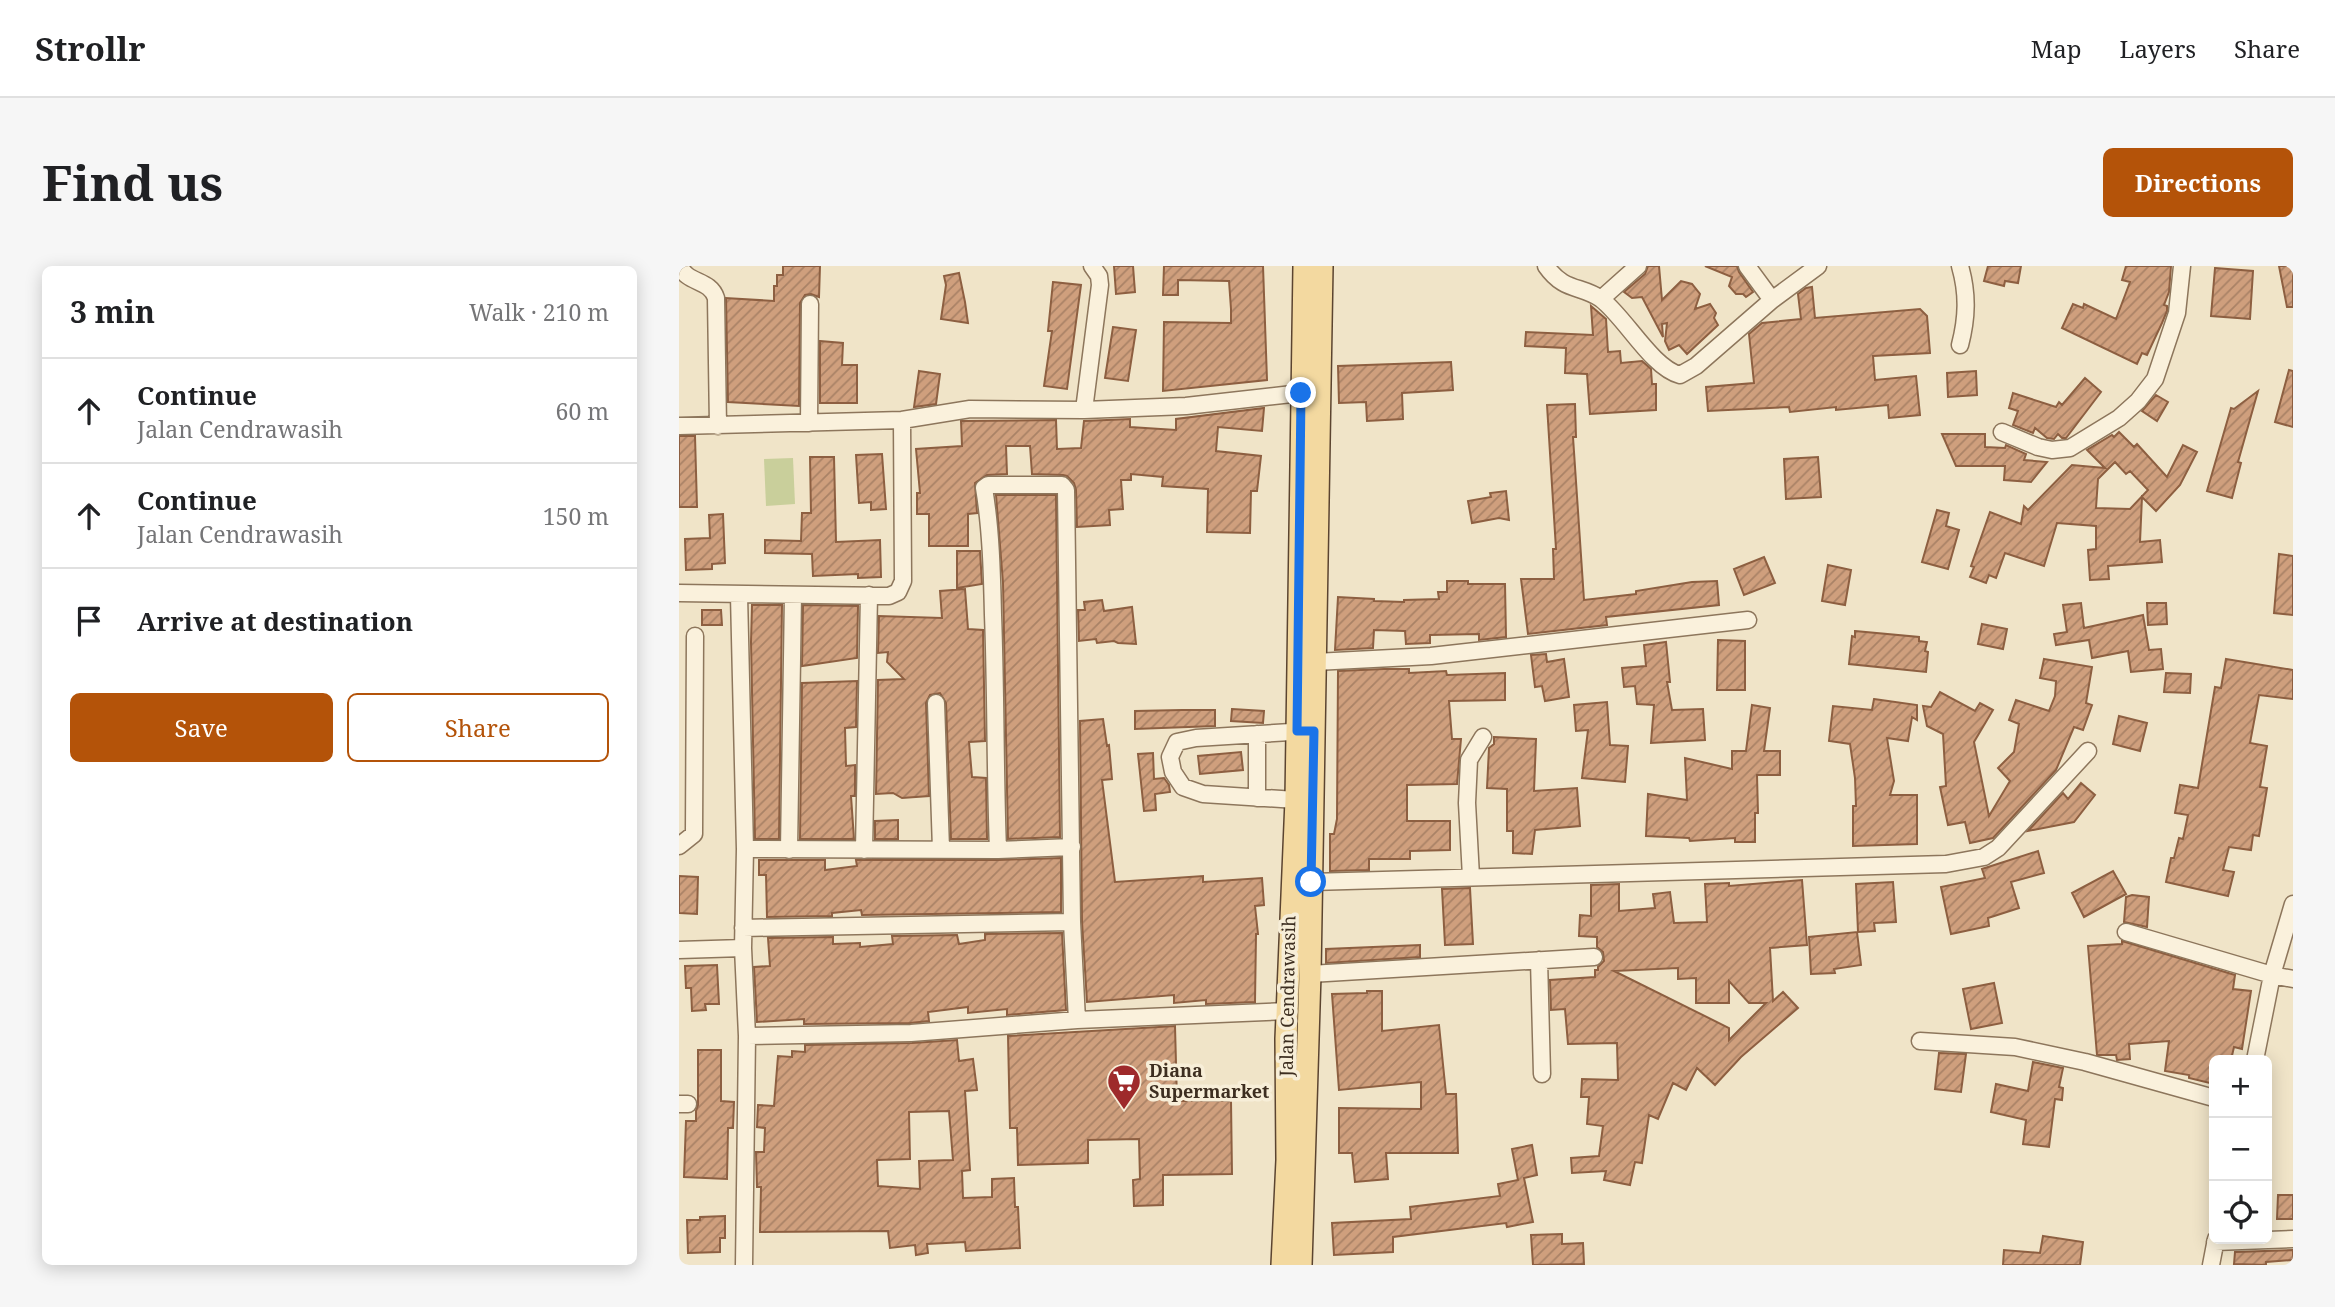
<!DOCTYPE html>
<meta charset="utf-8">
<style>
body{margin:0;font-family:"Noto Serif",serif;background:#f6f6f6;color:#202124}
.controls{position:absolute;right:21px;bottom:21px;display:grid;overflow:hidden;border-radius:10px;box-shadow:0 4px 18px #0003}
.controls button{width:63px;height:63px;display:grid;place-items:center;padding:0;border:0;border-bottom:2px solid #e0e0e0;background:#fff;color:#202124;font:35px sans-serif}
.stop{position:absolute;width:21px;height:21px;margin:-16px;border:5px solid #1a73e8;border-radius:50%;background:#fff}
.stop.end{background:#1a73e8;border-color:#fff;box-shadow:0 2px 7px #0008}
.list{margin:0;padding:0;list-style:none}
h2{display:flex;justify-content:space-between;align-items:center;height:91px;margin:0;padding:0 28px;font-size:30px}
h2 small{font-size:23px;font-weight:400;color:#757577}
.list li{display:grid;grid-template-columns:46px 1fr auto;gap:21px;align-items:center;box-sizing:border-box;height:105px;padding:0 28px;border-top:2px solid #e0e0e0}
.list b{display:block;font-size:26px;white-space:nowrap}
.list p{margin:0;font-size:23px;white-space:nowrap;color:#757577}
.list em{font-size:23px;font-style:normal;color:#757577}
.actions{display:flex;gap:14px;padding:21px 28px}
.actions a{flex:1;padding:16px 0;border:2px solid #b45309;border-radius:10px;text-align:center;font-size:24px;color:#b45309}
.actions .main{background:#b45309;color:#fff}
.icon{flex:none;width:38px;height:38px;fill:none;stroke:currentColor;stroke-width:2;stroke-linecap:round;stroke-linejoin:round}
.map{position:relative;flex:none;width:1614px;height:999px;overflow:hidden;border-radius:10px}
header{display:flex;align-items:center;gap:42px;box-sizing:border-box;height:98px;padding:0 35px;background:#fff;border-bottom:2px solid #e0e0e0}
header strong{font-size:33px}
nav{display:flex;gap:38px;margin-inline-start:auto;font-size:24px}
.intro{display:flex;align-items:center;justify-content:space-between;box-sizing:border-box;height:168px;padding:0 42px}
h1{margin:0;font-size:49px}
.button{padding:18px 32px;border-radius:10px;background:#b45309;color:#fff;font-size:24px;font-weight:700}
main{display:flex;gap:42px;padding:0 42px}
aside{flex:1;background:#fff;border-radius:10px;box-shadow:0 4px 18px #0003}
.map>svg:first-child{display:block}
.grass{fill:#c9cf9b}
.building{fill:url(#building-hatch);stroke:#8d5f41;stroke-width:2;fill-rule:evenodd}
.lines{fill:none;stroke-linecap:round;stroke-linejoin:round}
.minor-casing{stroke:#8d765c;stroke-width:19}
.major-casing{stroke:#5b4430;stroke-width:24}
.minor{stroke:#faf1dc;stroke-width:16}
.major{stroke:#f3d9a0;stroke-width:21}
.route{stroke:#1a73e8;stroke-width:9}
.labels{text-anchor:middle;stroke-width:7;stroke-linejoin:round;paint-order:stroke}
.street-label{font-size:18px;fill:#3d2e20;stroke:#f7eed8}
.poi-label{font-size:18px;font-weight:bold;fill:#3d2e20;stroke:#f7eed8;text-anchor:start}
</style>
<header>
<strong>Strollr</strong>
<nav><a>Map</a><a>Layers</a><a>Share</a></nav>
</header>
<div class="intro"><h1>Find us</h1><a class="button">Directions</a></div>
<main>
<aside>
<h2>3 min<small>Walk · 210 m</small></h2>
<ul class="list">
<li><svg class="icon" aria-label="ahead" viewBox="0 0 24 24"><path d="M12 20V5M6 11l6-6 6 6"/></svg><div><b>Continue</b><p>Jalan Cendrawasih</p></div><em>60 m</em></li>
<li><svg class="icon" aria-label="ahead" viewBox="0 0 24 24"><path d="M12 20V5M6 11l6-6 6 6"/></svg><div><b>Continue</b><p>Jalan Cendrawasih</p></div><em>150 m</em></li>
<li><svg class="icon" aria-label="arrive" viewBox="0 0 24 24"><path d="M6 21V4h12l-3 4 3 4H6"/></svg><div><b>Arrive at destination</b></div></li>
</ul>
<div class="actions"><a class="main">Save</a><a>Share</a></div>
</aside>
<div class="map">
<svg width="1614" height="999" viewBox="0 0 1614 999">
<defs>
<pattern id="building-hatch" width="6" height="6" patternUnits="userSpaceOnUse" patternTransform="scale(1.75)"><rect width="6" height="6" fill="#cf9f7d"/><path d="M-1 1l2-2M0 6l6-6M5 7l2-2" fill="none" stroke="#a98266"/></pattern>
</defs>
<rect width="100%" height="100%" fill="#f0e4c8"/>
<path class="grass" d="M114,192L116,238L87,240L85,193Z"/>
<path class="building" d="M104,0H141L140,31L132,28L126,29L121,37L120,140L49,136L47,32L95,35V20H98V9H104Z
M435,0H454L456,26L437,28Z
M485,0H584L588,114L484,125L485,56L552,57V43L550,15L499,14V29H484Z
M969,0H980L983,34L1002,15L1013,18L1021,28L1016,43L1031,38L1037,47L1035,52L1039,59L1038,60L1008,88L1000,79L990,84L986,75L988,57L983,58L984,71L963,31L953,32L945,26L966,8Z
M1026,0H1058L1060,6L1074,26L1067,31L1064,28H1057L1050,20L1053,11Z
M1309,0H1342L1339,17L1326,15L1325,20L1305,15Z
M1447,0H1492L1490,26L1485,39L1488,40V45L1483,57L1468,89L1463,87L1458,98L1383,62L1394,38L1404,42L1405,38L1437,53L1451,16L1443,14Z
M1600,0H1614V41H1608Z
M1536,2L1574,5L1571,53L1532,50Z
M280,7L286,36L289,57L262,53L267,19L265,10Z
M374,16L402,19L388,123L365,120L373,65H369Z
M1133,21L1136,52L1241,43L1248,50L1251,87L1194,90L1196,114L1237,110L1241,149L1210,152L1209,139L1157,144V141L1111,146L1110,141L1029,145L1027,121L1075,117L1070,68L1083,57L1122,53L1119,28L1127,22Z
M912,40L927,53L929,86L941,85L942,97L963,95L972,103L973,118H977V144L911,148L908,108L886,107L887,82L846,80L847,66L914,69Z
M434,61L457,64L449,115L426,112Z
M141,75L164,77L163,99H178V137H141Z
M772,96L774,124L723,127L724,153L688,155L687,136L660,137L659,100Z
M1610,104L1614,105V161L1596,156Z
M240,105L261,108L257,138L235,141Z
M1297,105L1298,129L1269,131L1268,107Z
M1406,112L1422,126L1387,172H1383L1379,168L1375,173L1368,172L1356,162L1354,167L1334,159L1339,145L1330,142L1334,127L1377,141L1380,136L1383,139Z
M1579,125L1559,196L1562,197L1553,232L1528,225L1552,142L1555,143Z
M1477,129L1489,136L1478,155L1463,145Z
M896,138L897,171H894L905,334L957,328V325L1013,316L1038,315L1040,339L927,351L928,359L849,368L842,313H875L874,283H877L868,139Z
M585,142L583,165L539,161L537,185L582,190L578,225H572L571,267L528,266L529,223L483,220L484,211L452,208V214H442L444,243L430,244L431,259L398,261L397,224L395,217L388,210L384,209L353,208L351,180H327L328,208L308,209L296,217L298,247L289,248V280H250V248H238V227H241L237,183L283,180L282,155L377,154L378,183L402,182L405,155L451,153V161L497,164V153Z
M1440,166L1455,181L1458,178L1488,211L1504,179L1518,186L1501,219L1477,245L1463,231L1461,276L1481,274L1483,296L1429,300L1430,313L1411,314L1409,284L1417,283V260L1378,257L1365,300L1326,287L1317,312L1310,309L1307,317L1291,311L1295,301L1292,300L1311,246L1342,258L1345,240L1349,244L1393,199L1426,202L1408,184L1433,169L1435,171ZM1436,196L1447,208L1451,205L1469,224L1451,243L1417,242L1419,213Z
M1263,168H1306V181L1326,182L1327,179L1347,188L1345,194L1368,196L1352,216L1325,214L1326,200H1277Z
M0,170H16L18,241H0Z
M203,188L207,243L192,244V236L180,237L177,189Z
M131,191H155L157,276L201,274L202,311L179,312V308L134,310L133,288L86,287V274L122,275L123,247H132Z
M1139,191L1142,231L1107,233L1105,193Z
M827,225L830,254L820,252L793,257L789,235L812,231L811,227Z
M317,229H377L381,571L329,573L324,317Z
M1258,244L1270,247L1267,260L1280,264L1269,303L1243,296Z
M44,248L46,297L33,298V303L7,304L6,273L31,272L30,249Z
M278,285H301L303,318L278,322Z
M1600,288L1614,290V349L1595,347Z
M1085,291L1096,317L1065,329L1055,303Z
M1149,299L1172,304L1166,339L1143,335Z
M768,315H789V318H826L827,371L800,374V368L751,369V377L727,378L726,365L695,364L694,382L656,384L659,331L695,333V335L725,336V334L760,333L759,326H768Z
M286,323L289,363L304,364L306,475L290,476L293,511L307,512L308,573H272L267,437L261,427L251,429L247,437L250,530L223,532L214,527L197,528L199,414L225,413L208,396L209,386L199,387L200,350L263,352L261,325Z
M423,334L425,345L453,341L457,378L439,377L435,375L418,377L417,373L400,375L399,344H406L405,336Z
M1402,337L1405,362L1464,349L1470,384L1482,383L1484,403L1452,406L1449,385L1413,392L1410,374L1377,379L1375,368L1388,366L1384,339Z
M1468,337H1487L1488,358L1469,359Z
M73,339H103L100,573H76L72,376Z
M124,339L179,340L178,392L123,400Z
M23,344H42L43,359H23Z
M1303,358L1328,363L1324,383L1299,378Z
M1176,365L1240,371V375L1248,376L1246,385L1249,386L1247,406L1170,398L1173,370L1176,371Z
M1039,374L1066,375V424H1038Z
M987,376L991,416H988L993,444L1024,443L1026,474L972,477L975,439L958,438L956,420L945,421L943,402L967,400L965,379Z
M867,388L868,396L885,393L890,431L866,435L863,420L856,421L852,389Z
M1365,393L1413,401L1407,437L1413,439L1404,464L1395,461L1377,504L1314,572L1291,577L1286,556L1269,559L1261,521L1267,520L1264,468L1248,460L1244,440L1252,441L1261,426L1296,445L1301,437L1314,444L1295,476L1310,550L1331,515L1319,502L1335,486L1340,458L1330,454L1337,434L1370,445L1376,430L1377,415L1361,412Z
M1547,393L1614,404V433L1580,429L1571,477L1588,480L1581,521L1588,522L1580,570L1574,569L1572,584L1550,581L1544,604L1555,606L1549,630L1487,616L1492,592H1495L1500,572L1504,573L1509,549L1496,547L1501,519L1519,522L1536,421L1542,422Z
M705,403H730V407L767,405L768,409L826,407V434L770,435L773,473H782L778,518L728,519V555H771V584L731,585V593H690V604L651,605V568H655L658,553L659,405Z
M1487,407L1512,408L1511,427L1485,426Z
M178,415L177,461L166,462L167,500L176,499V530H172L175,573H121L123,417Z
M1195,433L1238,439V454L1233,451L1229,475L1208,472L1215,515L1211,529H1238V578L1174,580V540H1177L1176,512L1171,478L1150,475L1154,440L1193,444Z
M928,436L931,479L949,480L946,516L903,512L909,464L897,465L895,439Z
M1073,439L1091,442L1085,485H1101V509H1078L1079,547H1076V576H1056V572L1011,575L1010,572L967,570L969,528L1008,534L1006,492L1053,503V485H1067Z
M553,443L585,445L584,457L552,455Z
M503,444H536V460L456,463V445Z
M1440,450L1468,457L1461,485L1434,478Z
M424,453L428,480L430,479L433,513L423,514L436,616L524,610V616L583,612L585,639L576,640L579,668H577L576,736L527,738V734L495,737V729L408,736L403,656L401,455Z
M815,471L857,473L855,525L898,522L901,560L856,564L853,588L834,587V565H828V523L808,522L810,482L815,478Z
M562,486L564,504L521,508L519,490Z
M474,487L475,513L485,512L490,519L491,526L476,528L477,544L465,545L459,488Z
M1402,517L1416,529L1395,556L1349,565L1384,527L1389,533Z
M219,554V573H196V555Z
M1359,585L1365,607L1332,616L1340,642L1309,652L1310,660L1272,668L1262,621L1306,612L1303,603Z
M382,592V646L183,649L182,644L153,647V650L88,651L87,609H80V594H146V604L178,600L177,594H319Z
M1434,605L1447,628L1405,651L1393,627Z
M0,610L19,611L18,648L0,647Z
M1123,614L1128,679L1091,682L1094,735L1104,726L1119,742L1062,791L1036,819L1018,802L1007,824L994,817L979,853L970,849L963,897L956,896L951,919L925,914L927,905L893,907L892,892L920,890L924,860L908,858L910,831H902L903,813L939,814L938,777L889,778L886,743L872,744L871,714L916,711V704H919V701L925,695L924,686L918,681V671L900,670L901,649L912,650V619L940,618V645L976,642L974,628L991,626L995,657L1028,656L1026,618L1050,617V620ZM999,702V713L1017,712V737H1050V715L1070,737H1087L1050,774V762L935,705Z
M1214,616L1217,656L1195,657L1196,665L1179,666L1177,618Z
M791,622L794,678L766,679L763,623Z
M1453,629L1470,631L1468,661L1445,656L1447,631Z
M1178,666L1182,699L1155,703L1156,707L1132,708L1130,671Z
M383,667L387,744L328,749V743L289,747V741L249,746L250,755L231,757L125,758V753L78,756L75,701L91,700L89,672L154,671V678L181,677V681L214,678L213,670L278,669L280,678L306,674V668Z
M1443,675L1556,709L1554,723L1572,725L1563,783L1555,781L1552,794H1535V818L1510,812V809L1486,805L1490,775L1450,778L1451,793L1438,794L1437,789H1418L1409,680L1443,678Z
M741,679V691L647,697V683Z
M38,699L40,738H26L27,744L13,745L12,722H7L6,700Z
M1315,717L1323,757L1292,763L1284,723Z
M688,725H703V765L760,759L767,828H777L779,887H707L709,913L676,916L673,887H660V842L742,843V816L660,824L653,728L688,727Z
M496,760L498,835H552L553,908L484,909V939L455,940L454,914L461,913L460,873L409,874V897L339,899L338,862H331L329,770Z
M278,774L280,795L294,793L298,824L286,825L291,904L283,905L284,932L313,931V913L335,912L336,941H339L341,982L287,985L286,976L248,978L249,987L237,989L236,979L211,982L209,965L81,966L82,921H78L77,886H85L86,862L78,861L79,839L95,840L99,790L113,791V785L126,786V779L233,777ZM270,845L274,894L240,895L241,923L199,920L198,894L231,893L230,846Z
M19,784H42V835L55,836L54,862H49L48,913L5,911L7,855H17V845L19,839Z
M1260,787L1287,788L1282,826L1256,823Z
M1354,796L1384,802L1380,821L1384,822L1383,834L1376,833L1370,881L1344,878L1347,854L1312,846L1317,818L1349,825Z
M853,879L858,909L845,912L854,956L828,961L827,957L714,971V986L655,989L653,957L732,953L731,941L821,930L819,918L839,914L833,883Z
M1599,929H1614V953H1598Z
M46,950V972H41V986L9,987L8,954H21V951Z
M883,968V978L904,977L905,998L854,999L852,969Z
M1364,970L1404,976L1401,999H1324L1325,984L1361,987Z
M1614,984V994L1587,996V999L1555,998L1556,986Z"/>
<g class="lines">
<g class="minor-casing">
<path id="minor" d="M1,0C8,18 31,13 37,32L39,160
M867,0C885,26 902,19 922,33C946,51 973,102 1001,109L1017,100L1093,34L1068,0
M1281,0C1289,28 1288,52 1281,79
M922,33L959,0
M1093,34L1139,0
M405,144L421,19L420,10L413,0
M130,157L131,38
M0,160L223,154L291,143L405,144L507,140L622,127
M1323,166L1359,181L1373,184L1391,182L1440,152L1459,135L1476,113L1498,47L1503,0
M0,327L210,330L219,326L224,315L223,154
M60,329L66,583L64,682L68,770L65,999
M636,396L752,390L1069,354
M257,437L262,583
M578,532V468
M617,534L524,528L504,521L494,506L491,491L498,476L517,472L628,465
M0,580L15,568L16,370
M66,583L319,584L393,581
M110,584L114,329
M185,584L190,329
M319,584C316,506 317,428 314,349C313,307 312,263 305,222L309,219H383L387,224L393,656L398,754
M792,611L788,537L790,494L804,471
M632,616L1267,598L1305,591L1319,582L1409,485
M64,662L393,656
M1447,666L1593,709L1614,713
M0,684L64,682
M860,694L863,808
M631,708L915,691
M68,770L232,767L398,754L608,745
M1241,775L1336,781L1406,796L1535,832
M1576,794L1593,709L1614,638
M0,838H9
M1536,976L1614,973
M1532,999L1537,973"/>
</g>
<g class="major-casing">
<path id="major" d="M603,999L608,894L607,773L617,534L625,0
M622,999L631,708L643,0"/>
</g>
<use href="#minor" class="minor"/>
<use href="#major" class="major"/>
</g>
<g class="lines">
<path class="route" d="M622,127L618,465H635L632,616"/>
</g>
<defs>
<g id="supermarket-pin" transform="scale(1.75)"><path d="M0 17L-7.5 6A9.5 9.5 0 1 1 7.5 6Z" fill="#9e2a2b" stroke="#f7eed8"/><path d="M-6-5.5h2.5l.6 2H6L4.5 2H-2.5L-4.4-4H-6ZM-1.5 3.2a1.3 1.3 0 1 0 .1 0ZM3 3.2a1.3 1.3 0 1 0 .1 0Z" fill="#fff"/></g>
</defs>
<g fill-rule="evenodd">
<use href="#supermarket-pin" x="445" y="815"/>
</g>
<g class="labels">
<g class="street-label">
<text transform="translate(609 730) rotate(-89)" y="6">Jalan Cendrawasih</text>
</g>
<g class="poi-label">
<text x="470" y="811">Diana<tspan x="470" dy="21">Supermarket</tspan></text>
</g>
</g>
</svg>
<div class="controls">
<button>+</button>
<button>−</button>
<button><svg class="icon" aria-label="locate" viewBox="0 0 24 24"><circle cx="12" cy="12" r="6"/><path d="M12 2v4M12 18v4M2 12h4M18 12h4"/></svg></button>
</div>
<div class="stop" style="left:632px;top:616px"></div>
<div class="stop end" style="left:622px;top:127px"></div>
</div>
</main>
